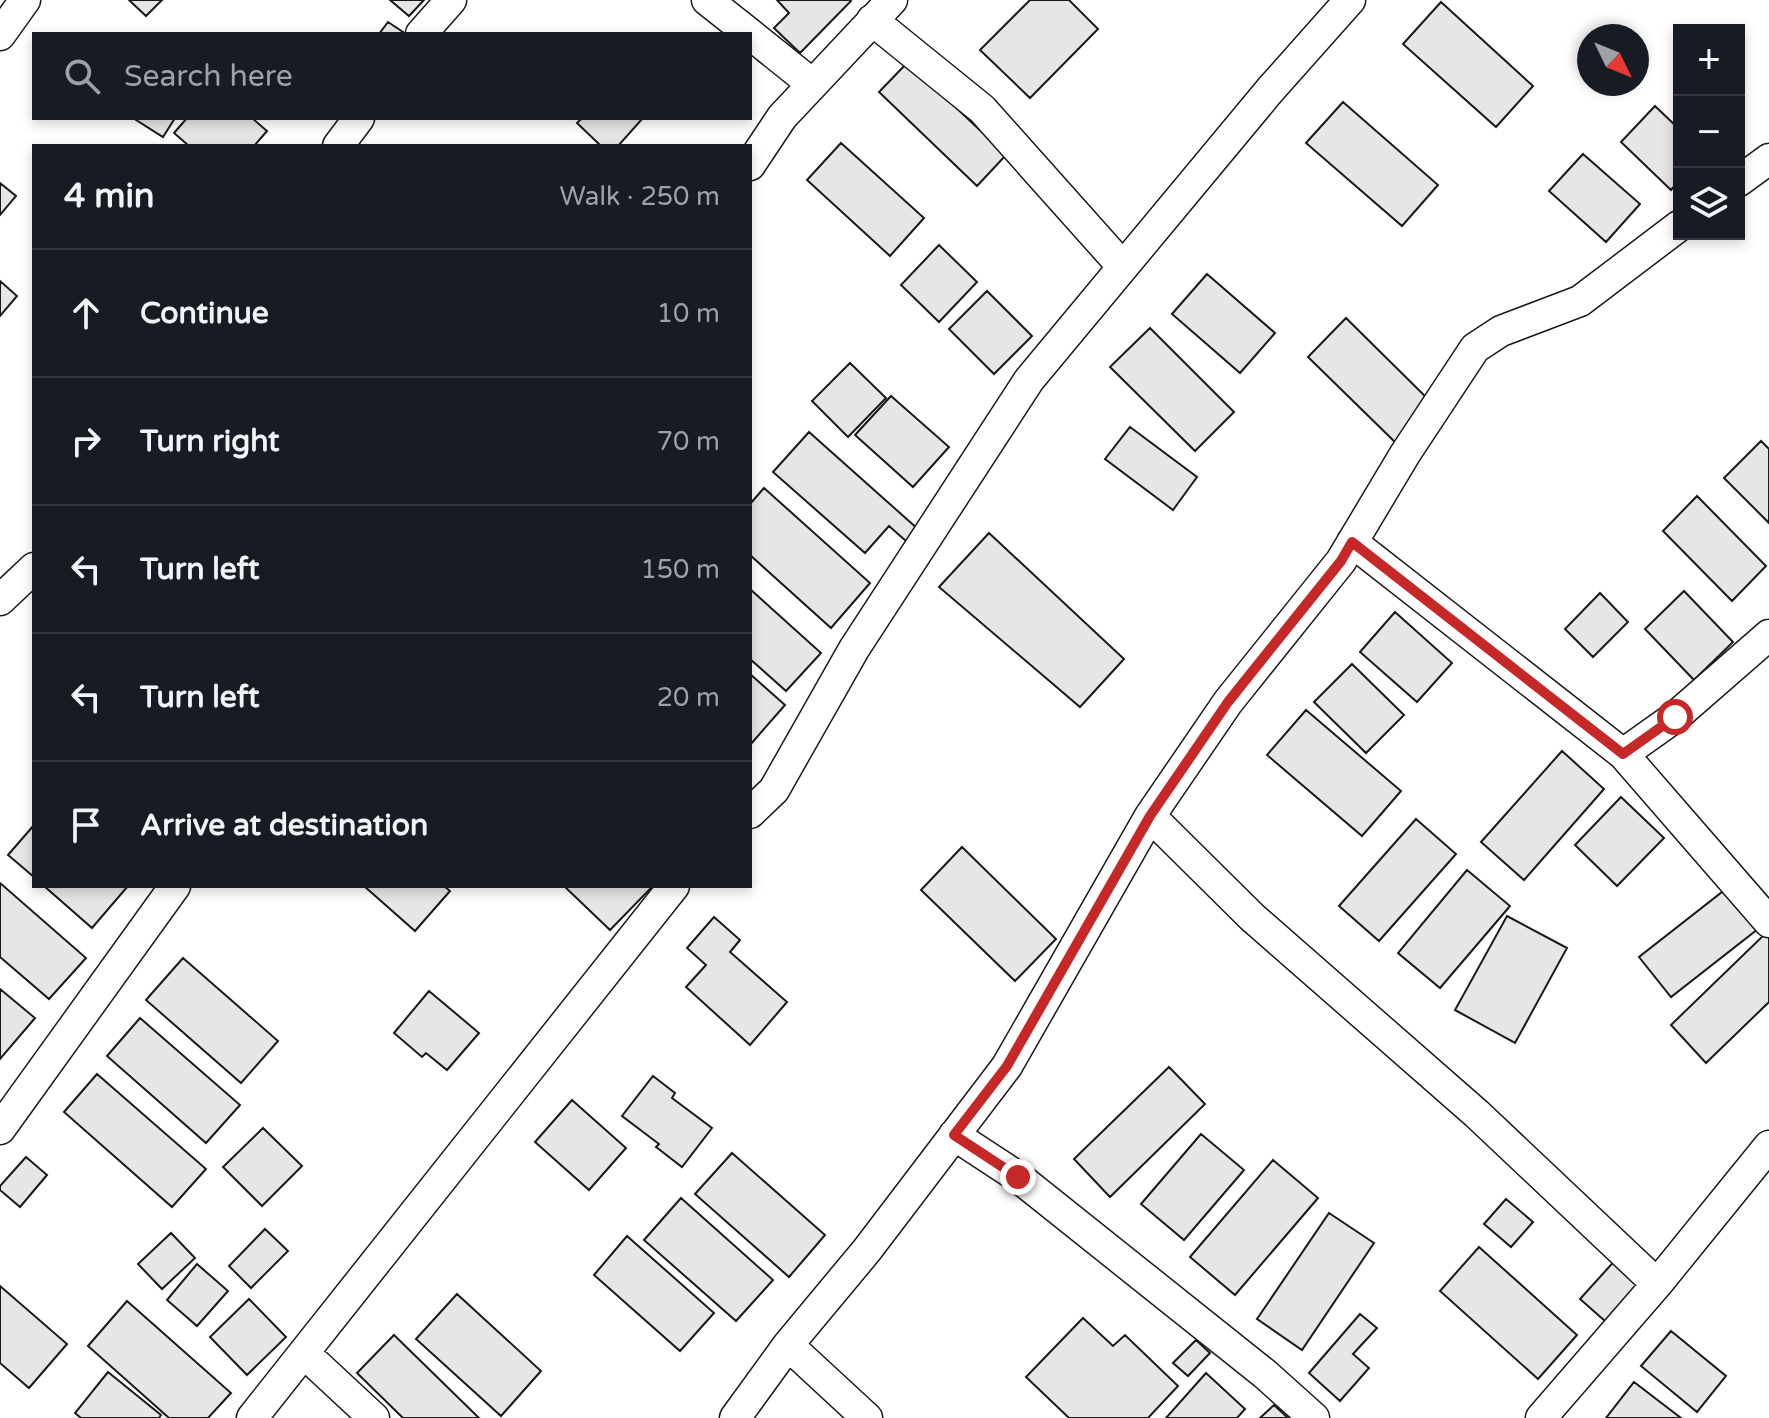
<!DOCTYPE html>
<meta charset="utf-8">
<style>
body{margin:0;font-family:"Varela Round",sans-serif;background:#242831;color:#f1f3f6}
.controls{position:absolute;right:24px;top:24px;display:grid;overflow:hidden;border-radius:0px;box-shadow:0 4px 12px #0003}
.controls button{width:72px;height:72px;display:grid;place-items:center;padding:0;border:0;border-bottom:2px solid #363941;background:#171b24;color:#f1f3f6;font:40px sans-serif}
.compass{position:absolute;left:1577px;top:24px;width:72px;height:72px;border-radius:50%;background:#171b24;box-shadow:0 4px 12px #0003;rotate:133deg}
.stop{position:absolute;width:24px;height:24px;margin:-18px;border:6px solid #c62828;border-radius:50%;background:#fff}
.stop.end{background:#c62828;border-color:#fff;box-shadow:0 2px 8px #0008}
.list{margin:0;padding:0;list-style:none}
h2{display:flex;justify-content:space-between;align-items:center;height:104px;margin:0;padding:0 32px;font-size:34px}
h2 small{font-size:26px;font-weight:400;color:#9ea1a6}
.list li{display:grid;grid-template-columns:52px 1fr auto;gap:24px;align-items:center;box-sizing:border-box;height:128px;padding:0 32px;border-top:2px solid #363941}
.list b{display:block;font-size:30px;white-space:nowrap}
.list em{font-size:26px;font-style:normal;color:#9ea1a6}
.icon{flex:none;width:44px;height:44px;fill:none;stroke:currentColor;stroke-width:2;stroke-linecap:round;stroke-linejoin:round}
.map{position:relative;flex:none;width:1769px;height:1418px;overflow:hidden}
.search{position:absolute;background:#171b24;box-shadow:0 4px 12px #0003;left:32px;top:32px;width:720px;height:88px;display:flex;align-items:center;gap:20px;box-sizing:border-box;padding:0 28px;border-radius:0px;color:#9ea1a6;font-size:30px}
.panel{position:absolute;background:#171b24;box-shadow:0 4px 12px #0003;left:32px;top:144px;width:720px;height:744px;border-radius:0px}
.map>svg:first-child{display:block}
.building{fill:#e6e6e6;stroke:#1a1a1a;stroke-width:2}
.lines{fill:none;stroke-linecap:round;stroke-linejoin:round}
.street-casing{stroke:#1a1a1a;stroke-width:33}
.street{stroke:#fff;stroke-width:30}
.route{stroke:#c62828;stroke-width:10}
</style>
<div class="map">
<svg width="1769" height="1418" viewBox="0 0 1769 1418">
<rect width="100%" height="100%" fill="#fff"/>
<path class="building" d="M129,0H162L146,16Z
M390,0H424L409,16Z
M777,0H850L851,1L800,53L774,28L789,13Z
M1030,0H1069L1098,29L1030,98L980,50Z
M1441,2L1533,86L1496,127L1403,44Z
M388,22L406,34H379Z
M908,62L1006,155L977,186L879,92Z
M1343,102L1438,185L1402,226L1306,143Z
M1655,106L1679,129V181L1671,190L1621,142Z
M133,118H175L163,137Z
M187,118H252L267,131L254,146H189L174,133Z
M582,118H643L618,146H601L577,123Z
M841,143L924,218L890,256L807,180Z
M1583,154L1640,204L1606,242L1549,191Z
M0,183L16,196L0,215Z
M939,245L977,282L939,322L901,285Z
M1207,274L1275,333L1240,373L1172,314Z
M0,281L17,296L0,316Z
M987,291L1032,336L994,374L949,329Z
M1346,318L1434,405L1397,444L1308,357Z
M1150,328L1234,412L1195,451L1110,367Z
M850,363L886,398L848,437L812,401Z
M891,396L949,447L913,487L855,435Z
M1130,427L1197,477L1173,510L1105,459Z
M809,432L919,530L907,542L889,526L865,553L773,472Z
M1761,441L1769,449V523L1724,478Z
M764,488L870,583L831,628L750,555V504Z
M1697,496L1766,566L1732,601L1663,531Z
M989,533L1124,659L1080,707L939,587Z
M750,589L821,653L786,691L750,659Z
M1684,591L1733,642L1694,680L1645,629Z
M1600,593L1628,622L1593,657L1565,629Z
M1395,612L1452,663L1417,702L1360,652Z
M1352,664L1404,715L1366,753L1314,702Z
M750,674L785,705L750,745Z
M1306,710L1401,791L1362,836L1267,755Z
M1562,751L1604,789L1524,880L1481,842Z
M1621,797L1664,838L1617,886L1575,845Z
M1416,819L1456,854L1379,941L1339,906Z
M34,825V877L8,855Z
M962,847L1056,939L1015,981L921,890Z
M1467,870L1510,906L1440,988L1398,953Z
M0,883L86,958L49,999L0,957Z
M1731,885L1763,925L1671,997L1639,957Z
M44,886H128L92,928Z
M364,886H444L450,891L415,931Z
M564,886H649L651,888L610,930Z
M1507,916L1567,948L1515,1043L1455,1010Z
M714,917L740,940L730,952L787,1002L750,1045L686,987L706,965L687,948Z
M1767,932L1769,935V1002L1706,1063L1671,1025Z
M183,958L278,1041L241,1083L146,1000Z
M0,989L35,1018L0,1059Z
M429,991L479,1033L447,1070L426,1053L422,1057L394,1033Z
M140,1018L240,1105L206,1143L107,1056Z
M1169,1067L1205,1104L1110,1197L1074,1159Z
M97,1074L206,1169L172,1207L64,1112Z
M653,1076L675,1093L672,1098L712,1128L682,1167L656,1147L659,1144L622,1116Z
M572,1100L626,1148L589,1190L535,1142Z
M263,1128L302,1166L262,1206L223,1167Z
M1201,1134L1244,1170L1184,1240L1141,1204Z
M732,1153L825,1235L789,1277L695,1194Z
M26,1157L47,1175L20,1207L0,1190V1186Z
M1273,1160L1318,1198L1235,1295L1190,1257Z
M681,1198L773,1280L736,1321L644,1240Z
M1506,1199L1533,1222L1511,1247L1484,1224Z
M1329,1213L1374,1243L1302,1350L1257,1319Z
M265,1229L288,1251L251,1288L229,1266Z
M171,1233L195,1258L162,1289L138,1264Z
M627,1236L714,1313L680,1351L594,1275Z
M1479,1247L1577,1335L1538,1379L1440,1291Z
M1619,1256L1643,1278L1605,1321L1580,1299Z
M197,1264L228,1291L197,1326L167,1300Z
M0,1286L67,1344L29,1388L0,1363Z
M457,1294L541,1371L501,1416L416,1339Z
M249,1299L286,1337L247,1375L210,1337Z
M127,1301L231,1393L208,1418H169L88,1346Z
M1360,1314L1377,1328L1353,1354L1369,1368L1340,1401L1309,1373Z
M1083,1318L1113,1346L1125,1335L1178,1386L1148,1418H1069L1026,1377Z
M1671,1331L1726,1376L1697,1412L1641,1366Z
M394,1335L479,1418H403L357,1373Z
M1196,1340L1210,1353L1188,1376L1173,1363Z
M108,1372L161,1415L159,1418H81L75,1413Z
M1206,1373L1245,1409L1237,1418H1166Z
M1634,1382L1681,1418H1606Z
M1274,1405L1288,1418H1260Z"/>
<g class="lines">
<g class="street-casing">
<path id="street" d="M707,0L750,34
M872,20L982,109L1123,267
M421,34L451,0
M750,34L811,83
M0,35L25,0
M338,146L359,118
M750,165L782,117L892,0
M1739,181L1769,159
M1352,542L1623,754L1769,922
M0,600L34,568
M1623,754L1675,717L1769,635
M750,813L774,790L854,649L1029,380L1270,90L1350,0
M1150,816L1252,917L1477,1114L1657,1284
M0,1129L175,886
M954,1135L1018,1177L1265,1374L1314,1418
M788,1345L867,1418
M304,1353L374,1418
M252,1418L674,886
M735,1418L788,1345L867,1250L1007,1066L1150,816L1228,702L1341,561L1405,454L1475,348L1501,331L1580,301L1679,226
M1541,1418L1657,1284L1769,1146"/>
</g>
<use href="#street" class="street"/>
</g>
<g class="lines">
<path class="route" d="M1018,1177L954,1135L1007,1066L1150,816L1228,702L1341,561L1352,542L1623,754L1675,717"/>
</g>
</svg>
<div class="controls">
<button>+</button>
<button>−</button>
<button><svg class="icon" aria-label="layers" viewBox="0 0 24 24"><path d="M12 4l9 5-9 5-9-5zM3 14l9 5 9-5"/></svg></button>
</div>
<svg class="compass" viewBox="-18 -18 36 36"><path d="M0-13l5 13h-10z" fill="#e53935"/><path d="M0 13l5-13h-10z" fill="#9ea1a6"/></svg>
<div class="stop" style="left:1675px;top:717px"></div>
<div class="stop end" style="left:1018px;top:1177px"></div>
<div class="search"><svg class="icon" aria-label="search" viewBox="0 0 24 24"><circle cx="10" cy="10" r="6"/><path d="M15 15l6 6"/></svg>Search here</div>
<section class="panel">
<h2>4 min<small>Walk · 250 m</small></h2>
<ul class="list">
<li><svg class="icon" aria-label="ahead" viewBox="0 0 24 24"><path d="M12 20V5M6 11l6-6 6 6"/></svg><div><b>Continue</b></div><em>10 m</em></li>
<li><svg class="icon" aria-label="right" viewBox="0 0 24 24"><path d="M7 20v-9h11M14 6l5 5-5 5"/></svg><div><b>Turn right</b></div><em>70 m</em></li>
<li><svg class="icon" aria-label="left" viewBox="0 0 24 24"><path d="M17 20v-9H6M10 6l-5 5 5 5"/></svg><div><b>Turn left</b></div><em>150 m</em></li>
<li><svg class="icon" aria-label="left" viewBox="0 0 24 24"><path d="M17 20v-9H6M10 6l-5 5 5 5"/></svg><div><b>Turn left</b></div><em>20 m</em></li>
<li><svg class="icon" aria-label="arrive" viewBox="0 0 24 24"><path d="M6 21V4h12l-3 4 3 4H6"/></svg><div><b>Arrive at destination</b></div></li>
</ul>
</section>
</div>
